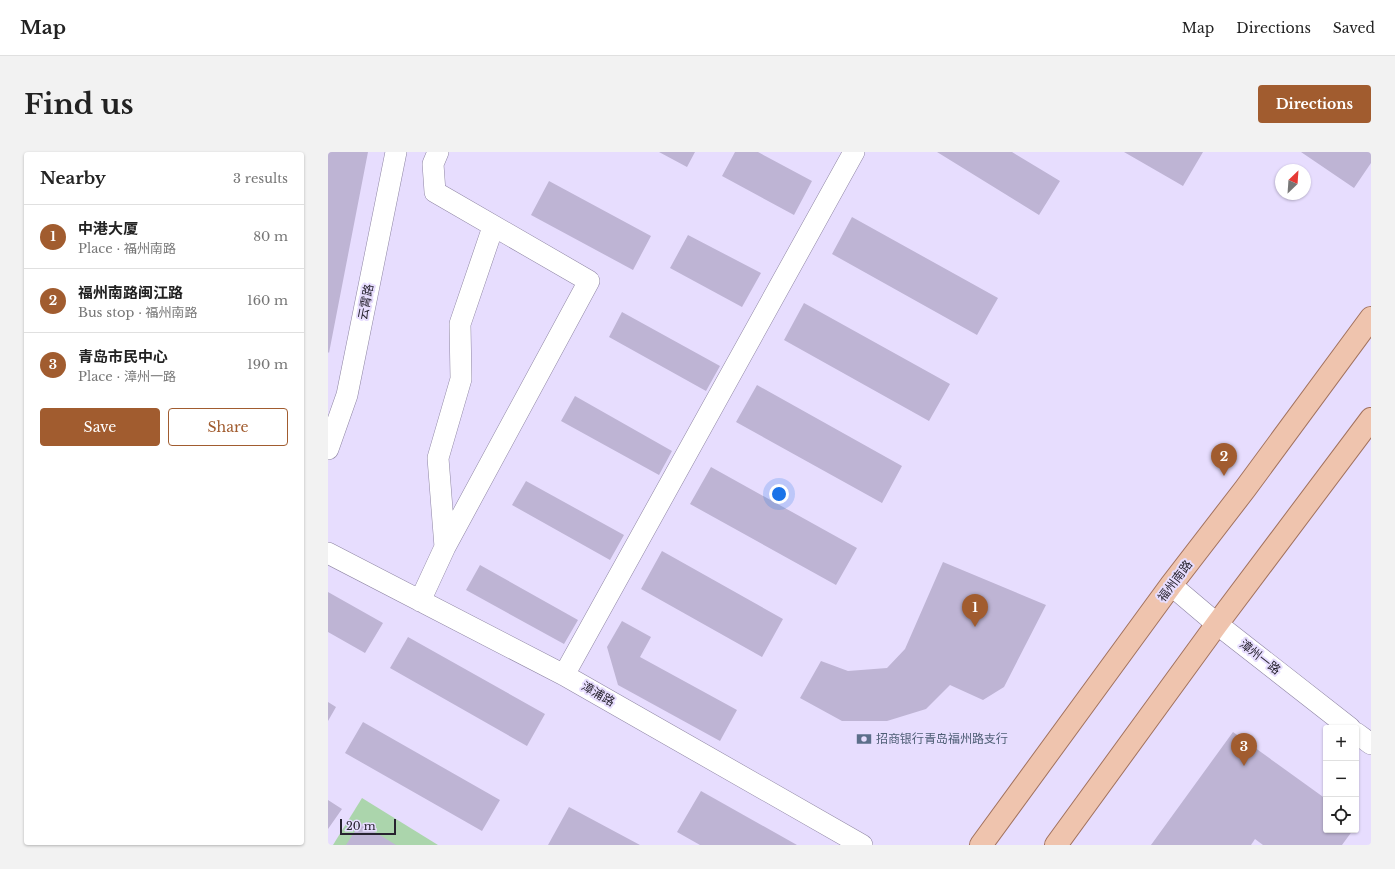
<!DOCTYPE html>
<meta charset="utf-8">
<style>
body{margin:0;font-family:"Libre Baskerville","Noto Sans SC",serif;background:#f2f2f2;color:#222}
.controls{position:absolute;right:12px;bottom:12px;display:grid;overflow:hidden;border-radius:4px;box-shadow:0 1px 3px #0004}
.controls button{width:36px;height:36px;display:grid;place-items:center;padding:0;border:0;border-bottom:1px solid #e0e0e0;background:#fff;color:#222;font:20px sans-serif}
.compass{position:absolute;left:947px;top:12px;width:36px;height:36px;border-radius:50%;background:#fff;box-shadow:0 1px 3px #0004;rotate:25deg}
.scale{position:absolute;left:12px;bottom:10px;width:56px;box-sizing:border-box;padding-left:4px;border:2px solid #27232f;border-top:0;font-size:11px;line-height:14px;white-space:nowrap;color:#27232f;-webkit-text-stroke:3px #e7ddfe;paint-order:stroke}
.you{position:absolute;left:451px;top:342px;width:14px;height:14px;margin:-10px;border:3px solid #fff;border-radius:50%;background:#1a73e8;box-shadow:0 0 0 6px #1a73e833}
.badge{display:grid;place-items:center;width:26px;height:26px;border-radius:50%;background:#a15c2f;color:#fff;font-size:13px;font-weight:700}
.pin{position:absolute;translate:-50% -33px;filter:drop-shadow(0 1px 2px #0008)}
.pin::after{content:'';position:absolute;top:21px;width:14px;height:12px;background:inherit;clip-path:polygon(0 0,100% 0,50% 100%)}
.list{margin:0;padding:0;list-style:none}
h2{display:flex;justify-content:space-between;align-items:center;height:52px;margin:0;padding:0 16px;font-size:17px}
h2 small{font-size:13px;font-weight:400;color:#767676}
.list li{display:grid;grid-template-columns:26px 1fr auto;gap:12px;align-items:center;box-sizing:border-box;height:64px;padding:0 16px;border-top:1px solid #e0e0e0}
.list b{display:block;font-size:15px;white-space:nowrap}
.list p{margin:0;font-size:13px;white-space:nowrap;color:#767676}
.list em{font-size:13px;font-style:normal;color:#767676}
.actions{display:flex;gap:8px;padding:12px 16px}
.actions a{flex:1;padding:9px 0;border:1px solid #a15c2f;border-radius:4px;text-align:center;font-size:14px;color:#a15c2f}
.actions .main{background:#a15c2f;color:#fff}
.icon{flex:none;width:22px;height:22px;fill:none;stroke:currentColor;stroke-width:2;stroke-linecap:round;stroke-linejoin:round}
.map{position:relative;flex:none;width:1043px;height:693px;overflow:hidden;border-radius:4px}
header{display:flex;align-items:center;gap:24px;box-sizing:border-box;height:56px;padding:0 20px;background:#fff;border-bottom:1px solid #e0e0e0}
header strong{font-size:19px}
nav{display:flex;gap:22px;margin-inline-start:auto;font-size:14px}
.intro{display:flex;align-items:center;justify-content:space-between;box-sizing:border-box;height:96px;padding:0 24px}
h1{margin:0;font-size:28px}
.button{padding:10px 18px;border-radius:4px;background:#a15c2f;color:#fff;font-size:14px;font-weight:700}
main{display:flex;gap:24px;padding:0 24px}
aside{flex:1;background:#fff;border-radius:4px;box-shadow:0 1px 3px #0004}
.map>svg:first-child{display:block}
.green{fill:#abd5ac}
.building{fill:#beb4d4}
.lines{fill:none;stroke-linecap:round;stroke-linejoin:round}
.minor-casing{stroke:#8e85a3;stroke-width:22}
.major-casing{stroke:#a2725e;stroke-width:24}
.minor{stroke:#fff;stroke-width:21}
.major{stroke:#efc4ae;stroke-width:22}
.labels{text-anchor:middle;stroke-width:4;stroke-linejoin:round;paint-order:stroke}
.street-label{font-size:12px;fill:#27232f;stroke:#e7ddfe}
.service-label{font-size:12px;fill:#4e5e75;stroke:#e7ddfe;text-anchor:start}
</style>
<header>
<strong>Map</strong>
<nav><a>Map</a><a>Directions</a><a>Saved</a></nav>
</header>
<div class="intro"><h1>Find us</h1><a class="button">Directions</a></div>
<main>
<aside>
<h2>Nearby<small>3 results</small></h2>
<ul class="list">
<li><span class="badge">1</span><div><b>中港大厦</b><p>Place · 福州南路</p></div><em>80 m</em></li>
<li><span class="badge">2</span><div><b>福州南路闽江路</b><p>Bus stop · 福州南路</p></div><em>160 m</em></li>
<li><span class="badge">3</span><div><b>青岛市民中心</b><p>Place · 漳州一路</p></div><em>190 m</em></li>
</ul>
<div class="actions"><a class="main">Save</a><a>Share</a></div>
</aside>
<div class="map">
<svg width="1043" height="693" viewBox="0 0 1043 693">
<rect width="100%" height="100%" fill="#e7ddfe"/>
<path class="green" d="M34,646L110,693H5Z"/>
<path class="building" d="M0,0H40L1,201L0,200Z
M331,0H367L359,15Z
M407,0H430L484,29L466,63L394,24Z
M609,0H684L732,29L711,63Z
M796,0H875L855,34Z
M973,0H1043V11L1026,36Z
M221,29L323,84L305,118L203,63Z
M524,65L670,146L649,183L504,102Z
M360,83L433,121L414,155L342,116Z
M476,151L622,232L601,269L456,188Z
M294,160L392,214L378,239L281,185Z
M429,233L574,314L554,351L408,270Z
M247,244L344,299L331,323L233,269Z
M383,315L529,396L508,433L362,352Z
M198,329L296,383L282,408L184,353Z
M334,399L455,467L434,505L313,437Z
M615,410L718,453L676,535L655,548L622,533L598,557L559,569H514L472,546L493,509L520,519L559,516L577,497Z
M152,413L250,468L236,492L138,438Z
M0,440L55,471L37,501L0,480Z
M294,469L323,485L312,505L409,558L392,589L290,533L279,495Z
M80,485L217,562L199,594L62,516Z
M0,550L8,555L0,569Z
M35,570L172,648L154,679L17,601Z
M905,580L998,647V678H1025L1014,693H935L927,687L923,693H823Z
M373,639L469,693H372L349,680Z
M0,648L14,657L0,677Z
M241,655L312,693H220Z
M32,671L68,693H18Z"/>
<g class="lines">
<g class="minor-casing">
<path id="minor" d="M110,0L105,12L107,40L261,129L117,395
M0,297L19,243L68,0
M0,401L236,523L534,693
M843,433L889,472L1022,576
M92,449L117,395L110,306L133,227L132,172L165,75
M236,523L526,0
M1028,581L1043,592"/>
</g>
<g class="major-casing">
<path id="major" d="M653,693L843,433L917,337L1043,166
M728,693L889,472L1043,267"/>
</g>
<use href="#minor" class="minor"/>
<use href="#major" class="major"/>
</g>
<defs>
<g id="bank-bare" transform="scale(1.2)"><path d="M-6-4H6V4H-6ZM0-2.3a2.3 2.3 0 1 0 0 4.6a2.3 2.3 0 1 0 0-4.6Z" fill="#5c6f8a" stroke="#e7ddfe" stroke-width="2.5" paint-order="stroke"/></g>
</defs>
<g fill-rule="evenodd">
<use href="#bank-bare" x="536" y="587"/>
</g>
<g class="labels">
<g class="street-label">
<text transform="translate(38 150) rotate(-79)" y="4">云霄路</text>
<text transform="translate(847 429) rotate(-53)" y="4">福州南路</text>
<text transform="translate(932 505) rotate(38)" y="4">漳州一路</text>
<text transform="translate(270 542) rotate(30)" y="4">漳浦路</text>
</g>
<g class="service-label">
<text x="548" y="591">招商银行青岛福州路支行</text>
</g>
</g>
</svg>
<div class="controls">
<button>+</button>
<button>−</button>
<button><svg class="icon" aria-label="locate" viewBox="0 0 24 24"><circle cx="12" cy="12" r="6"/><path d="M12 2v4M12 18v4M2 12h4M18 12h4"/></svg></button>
</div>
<svg class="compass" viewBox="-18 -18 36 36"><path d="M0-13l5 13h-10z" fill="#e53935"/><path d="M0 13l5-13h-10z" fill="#767676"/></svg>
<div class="scale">20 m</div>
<div class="you"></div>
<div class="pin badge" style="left:647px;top:475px">1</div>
<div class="pin badge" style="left:896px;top:324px">2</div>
<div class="pin badge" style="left:916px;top:614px">3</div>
</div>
</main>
